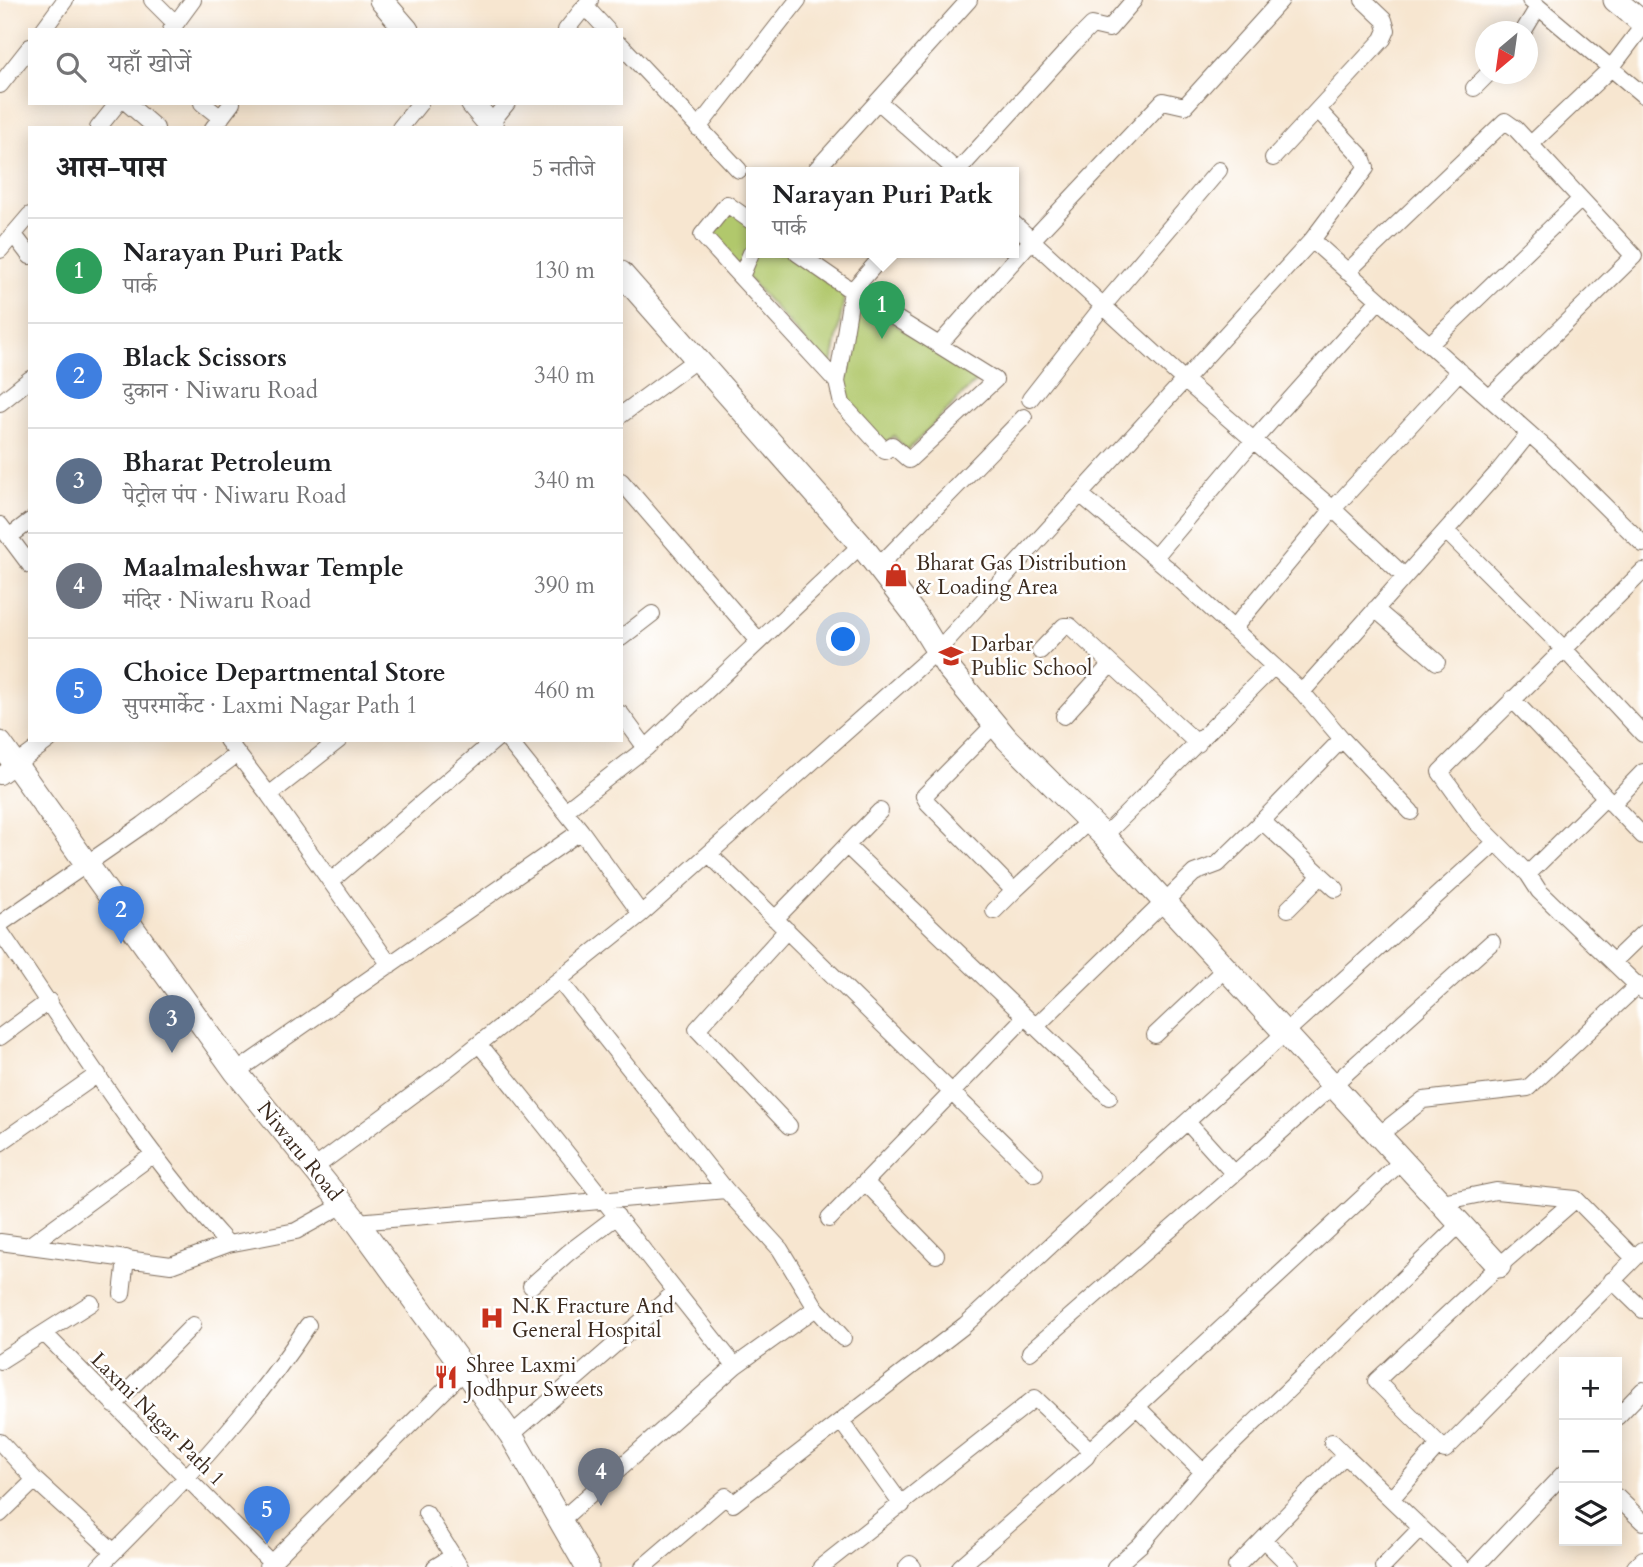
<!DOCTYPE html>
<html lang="hi">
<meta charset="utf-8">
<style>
body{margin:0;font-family:Cardo,"Noto Serif Devanagari",serif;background:#f2f2f2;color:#202124}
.controls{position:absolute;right:21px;bottom:21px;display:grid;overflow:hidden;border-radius:0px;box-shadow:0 4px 18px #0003}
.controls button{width:63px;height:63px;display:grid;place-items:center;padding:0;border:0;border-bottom:2px solid #e0e0e0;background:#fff;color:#202124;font:35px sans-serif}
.compass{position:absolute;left:1475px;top:21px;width:63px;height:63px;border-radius:50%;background:#fff;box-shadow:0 4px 18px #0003;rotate:209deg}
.you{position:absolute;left:844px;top:640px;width:24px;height:24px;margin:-18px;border:5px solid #fff;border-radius:50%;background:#1a73e8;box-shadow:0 0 0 10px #1a73e833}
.badge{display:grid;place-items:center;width:46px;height:46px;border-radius:50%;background:#c8321e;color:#fff;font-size:23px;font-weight:700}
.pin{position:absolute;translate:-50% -58px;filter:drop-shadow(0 2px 4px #0008)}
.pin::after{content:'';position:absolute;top:37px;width:24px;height:21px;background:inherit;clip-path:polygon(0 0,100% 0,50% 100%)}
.popup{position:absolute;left:746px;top:167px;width:273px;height:91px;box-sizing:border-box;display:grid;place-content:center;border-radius:0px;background:#fff;filter:drop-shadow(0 2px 5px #0005);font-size:23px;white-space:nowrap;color:#757577}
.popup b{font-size:26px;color:#202124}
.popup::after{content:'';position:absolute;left:50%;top:100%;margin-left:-14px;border:14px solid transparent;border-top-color:#fff}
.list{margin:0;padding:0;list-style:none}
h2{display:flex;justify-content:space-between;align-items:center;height:91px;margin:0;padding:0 28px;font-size:30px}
h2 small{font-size:23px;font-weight:400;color:#757577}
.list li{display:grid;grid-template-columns:46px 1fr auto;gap:21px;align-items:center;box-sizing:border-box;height:105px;padding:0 28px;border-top:2px solid #e0e0e0}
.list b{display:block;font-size:26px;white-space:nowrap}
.list p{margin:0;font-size:23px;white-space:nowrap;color:#757577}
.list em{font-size:23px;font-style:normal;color:#757577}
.icon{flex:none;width:38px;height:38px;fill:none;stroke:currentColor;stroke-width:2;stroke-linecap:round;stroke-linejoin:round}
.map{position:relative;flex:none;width:1643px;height:1567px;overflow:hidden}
.search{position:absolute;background:#fff;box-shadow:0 4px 18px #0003;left:28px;top:28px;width:595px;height:77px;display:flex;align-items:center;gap:18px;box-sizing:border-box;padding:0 24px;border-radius:0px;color:#757577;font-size:26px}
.panel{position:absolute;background:#fff;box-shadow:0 4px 18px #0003;left:28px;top:126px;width:595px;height:616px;border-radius:0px}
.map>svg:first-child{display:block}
.green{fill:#b1c86c;stroke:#767945;stroke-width:2}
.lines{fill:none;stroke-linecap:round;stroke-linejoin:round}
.street-casing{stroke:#7d6c5c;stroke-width:18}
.secondary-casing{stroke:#7d6c5c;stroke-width:25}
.street{stroke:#fff;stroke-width:16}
.secondary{stroke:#fff;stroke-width:23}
.labels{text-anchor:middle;stroke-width:5;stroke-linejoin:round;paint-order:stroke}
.poi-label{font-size:21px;fill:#3b2a1e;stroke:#fff;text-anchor:start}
.street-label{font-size:21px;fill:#3b2a1e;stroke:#fff}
</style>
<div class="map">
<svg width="1643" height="1567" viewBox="0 0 1643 1567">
<rect width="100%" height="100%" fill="#fff"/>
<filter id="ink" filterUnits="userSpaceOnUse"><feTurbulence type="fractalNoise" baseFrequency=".0143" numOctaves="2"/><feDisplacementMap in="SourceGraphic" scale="14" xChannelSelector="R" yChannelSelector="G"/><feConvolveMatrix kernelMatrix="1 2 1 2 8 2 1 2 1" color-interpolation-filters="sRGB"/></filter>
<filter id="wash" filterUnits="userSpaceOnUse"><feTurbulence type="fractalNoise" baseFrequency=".00686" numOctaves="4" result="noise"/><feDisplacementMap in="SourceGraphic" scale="28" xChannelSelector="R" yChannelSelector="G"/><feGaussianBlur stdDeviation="1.57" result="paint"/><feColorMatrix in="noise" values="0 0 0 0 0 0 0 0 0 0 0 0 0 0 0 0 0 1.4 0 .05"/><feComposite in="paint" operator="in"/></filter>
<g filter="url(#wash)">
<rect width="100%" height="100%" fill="#f7e6d0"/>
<path class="green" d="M730,209L751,225V253H790L845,294L831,370L709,235Z
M854,297L977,380L907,451L894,436L884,444L846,401L842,381Z"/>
</g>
<g filter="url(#ink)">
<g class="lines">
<g class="street-casing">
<path id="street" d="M152,0L175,23
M1530,0L1643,95
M585,6L607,30
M43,30L65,0
M171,30L193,0
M566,30L590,0
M1523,32L1538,7
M621,45L739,170
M0,85L30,47
M1474,88L1488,74
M878,101L959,173
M127,103L156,128
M202,103L221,118
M490,124L507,103
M98,128L118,103
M213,128L232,103
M400,128L420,103
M698,128L798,0
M1530,145L1611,68L1643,26
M1273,158L1383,39L1387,30L1384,20L1363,0
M813,173L969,0
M956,173L1073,44L1092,25L1109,29L1134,0
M751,221L727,204L702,235L837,382
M1013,223L1184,380L1333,509L1404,576
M14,235L30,256
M1312,240L1366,168L1362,157L1319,111
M0,250L30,215
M797,253L852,291L995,380L909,460L892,445L885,451L842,404L837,382L852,291L885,253
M1347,272L1505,121L1515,128L1634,256L1490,397
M741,277L751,253
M1430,344L1581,199
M939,345L1032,240L1163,101L1185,106L1281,0
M1030,399L1103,306L1219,170
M0,403L30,379
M621,415L697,359
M621,481L759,641
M1080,494L1166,567L1302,692
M0,525L30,565
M1446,531L1564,649L1643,734
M9,537L30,521
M1155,557L1253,441L1379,300
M878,567L1024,417
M1643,571L1440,772L1476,822L1528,874L1539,891L1643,991
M1375,609L1437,662
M1233,629L1333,509L1460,371
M621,638L652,614
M1040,651L1064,626H1070L1198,744
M1512,699L1643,836
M621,714L646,748
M1064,716L1111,664
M995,724L924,796L928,803L1014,891L1090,820
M1342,739L1411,812
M227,740L269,795L390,965
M508,740L581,831L641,914
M0,776L49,740
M269,795L339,740
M1612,804L1643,772
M565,811L646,748L861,545
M1104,836L1274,666
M847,846L1109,1097
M710,855L1035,1174
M1528,874L1606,797
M331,881L495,740
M1336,889L1262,821L1342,739L1302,692L1497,473L1529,433
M1288,909L1321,876
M994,911L1014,891
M775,919L880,811
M0,924L143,825L237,754
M787,930L697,1029L789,1126
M0,931C73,1037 141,1149 228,1244L296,1231L343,1205
M1614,961L1643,933
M1035,1027L1194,873L1218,864L1262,821
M1155,1035L1226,968
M0,1037L49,1001
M479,1044C566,1150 649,1259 735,1366L816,1308L780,1249L726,1190L559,980
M236,1072L581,831
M1188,1123L1234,1174
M1379,1135L1423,1100L1528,1088L1638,985
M0,1143L98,1074
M314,1168L445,1071L641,914L938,650L1312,240L1549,451L1643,544
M865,1182L936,1255
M1442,1202L1496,1191L1576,1199
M829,1219L1025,1017
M357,1222L726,1190
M0,1242L171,1265L228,1244
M30,1245L154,1154
M1634,1258L1576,1199L1499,1266L1376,1381L1445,1450L1643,1250
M1612,1280L1643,1310
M531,1286L568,1253L617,1216
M122,1294L126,1258
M816,1308L843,1338
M45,1334L271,1563
M1030,1352L1234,1174L1492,942
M0,1361L91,1303
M114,1405L193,1325
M1137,1407L1203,1472
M1617,1417L1643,1390
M841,1421L902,1505
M511,1435L675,1292
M0,1442L35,1480L114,1552
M1332,1442L1345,1455
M1617,1497L1643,1522
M1391,1499L1439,1445
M426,1513L460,1567
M0,1514L35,1480
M560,1521L735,1366
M1264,1540L1291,1567
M99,1567C175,1491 249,1416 308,1325
M267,1567L465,1370
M435,1567L453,1556
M643,1567L726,1496L733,1504L965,1325L1078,1220L1496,842
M821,1567L1035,1398L1090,1450L1403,1160
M907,1567L910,1564L913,1567
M960,1567L1086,1457L1090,1450
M1115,1567L1140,1545L1203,1472L1461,1223
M1236,1567L1345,1455L1462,1567
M1383,1567L1421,1528
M1475,1567L1564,1473
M1635,1567L1643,1559"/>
</g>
<g class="secondary-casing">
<path id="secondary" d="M381,0L407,30
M1615,0L1643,23
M472,103L493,128
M621,273L861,545L916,616L948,668L1007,739L1104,836L1499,1266
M0,743L236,1072L357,1222L465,1370L511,1435L587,1567"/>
</g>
<use href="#street" class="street"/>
<use href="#secondary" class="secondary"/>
</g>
</g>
<defs>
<g id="shop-bare" transform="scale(1.89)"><path d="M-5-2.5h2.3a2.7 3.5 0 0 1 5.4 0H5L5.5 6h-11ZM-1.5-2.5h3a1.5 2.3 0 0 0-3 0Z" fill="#c8321e" stroke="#fff" stroke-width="2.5" paint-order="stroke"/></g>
<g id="school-bare" transform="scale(1.89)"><path d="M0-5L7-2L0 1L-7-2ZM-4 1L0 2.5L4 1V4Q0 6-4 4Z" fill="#c8321e" stroke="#fff" stroke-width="2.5" paint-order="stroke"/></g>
<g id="hospital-bare" transform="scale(1.89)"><path d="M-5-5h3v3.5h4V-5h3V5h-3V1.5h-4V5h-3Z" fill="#c8321e" stroke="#fff" stroke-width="2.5" paint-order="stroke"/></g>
<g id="restaurant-bare" transform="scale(1.89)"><path d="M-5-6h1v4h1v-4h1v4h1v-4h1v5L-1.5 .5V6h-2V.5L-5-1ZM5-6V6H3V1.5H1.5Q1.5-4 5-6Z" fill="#c8321e" stroke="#fff" stroke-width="2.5" paint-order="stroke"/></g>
</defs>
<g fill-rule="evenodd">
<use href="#shop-bare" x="896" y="575"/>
<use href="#school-bare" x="951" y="656"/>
<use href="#hospital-bare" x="492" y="1318"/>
<use href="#restaurant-bare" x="446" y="1377"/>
</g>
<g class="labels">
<g class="poi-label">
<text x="916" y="570">Bharat Gas Distribution<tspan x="916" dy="24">&amp; Loading Area</tspan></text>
<text x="971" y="651">Darbar<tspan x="971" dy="24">Public School</tspan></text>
<text x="512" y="1313">N.K Fracture And<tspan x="512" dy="24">General Hospital</tspan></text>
<text x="466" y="1372">Shree Laxmi<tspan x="466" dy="24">Jodhpur Sweets</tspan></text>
</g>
<g class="street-label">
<text transform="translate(300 1151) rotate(51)" y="7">Niwaru Road</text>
<text transform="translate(158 1419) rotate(45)" y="7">Laxmi Nagar Path 1</text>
</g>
</g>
</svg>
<div class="controls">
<button>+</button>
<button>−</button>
<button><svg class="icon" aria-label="layers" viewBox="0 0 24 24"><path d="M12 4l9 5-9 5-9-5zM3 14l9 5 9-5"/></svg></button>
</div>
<svg class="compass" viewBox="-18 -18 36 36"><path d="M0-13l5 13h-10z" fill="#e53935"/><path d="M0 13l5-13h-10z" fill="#757577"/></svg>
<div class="you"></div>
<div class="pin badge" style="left:882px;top:339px;background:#2e9e5b">1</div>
<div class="popup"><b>Narayan Puri Patk</b>पार्क</div>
<div class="pin badge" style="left:121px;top:944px;background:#3f7fe0">2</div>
<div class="pin badge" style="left:172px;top:1053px;background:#5c6f8a">3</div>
<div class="pin badge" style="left:601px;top:1506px;background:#6b7280">4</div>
<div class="pin badge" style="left:267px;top:1544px;background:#3f7fe0">5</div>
<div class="search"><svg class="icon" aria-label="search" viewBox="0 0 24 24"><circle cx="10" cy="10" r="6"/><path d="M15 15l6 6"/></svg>यहाँ खोजें</div>
<section class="panel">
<h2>आस-पास<small>5 नतीजे</small></h2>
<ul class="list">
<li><span class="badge" style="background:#2e9e5b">1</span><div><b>Narayan Puri Patk</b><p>पार्क</p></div><em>130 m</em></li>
<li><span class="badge" style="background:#3f7fe0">2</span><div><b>Black Scissors</b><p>दुकान · Niwaru Road</p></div><em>340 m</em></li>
<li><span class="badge" style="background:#5c6f8a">3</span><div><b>Bharat Petroleum</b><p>पेट्रोल पंप · Niwaru Road</p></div><em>340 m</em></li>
<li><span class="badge" style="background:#6b7280">4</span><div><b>Maalmaleshwar Temple</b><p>मंदिर · Niwaru Road</p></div><em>390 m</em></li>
<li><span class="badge" style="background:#3f7fe0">5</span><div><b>Choice Departmental Store</b><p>सुपरमार्केट · Laxmi Nagar Path 1</p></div><em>460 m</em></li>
</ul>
</section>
</div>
